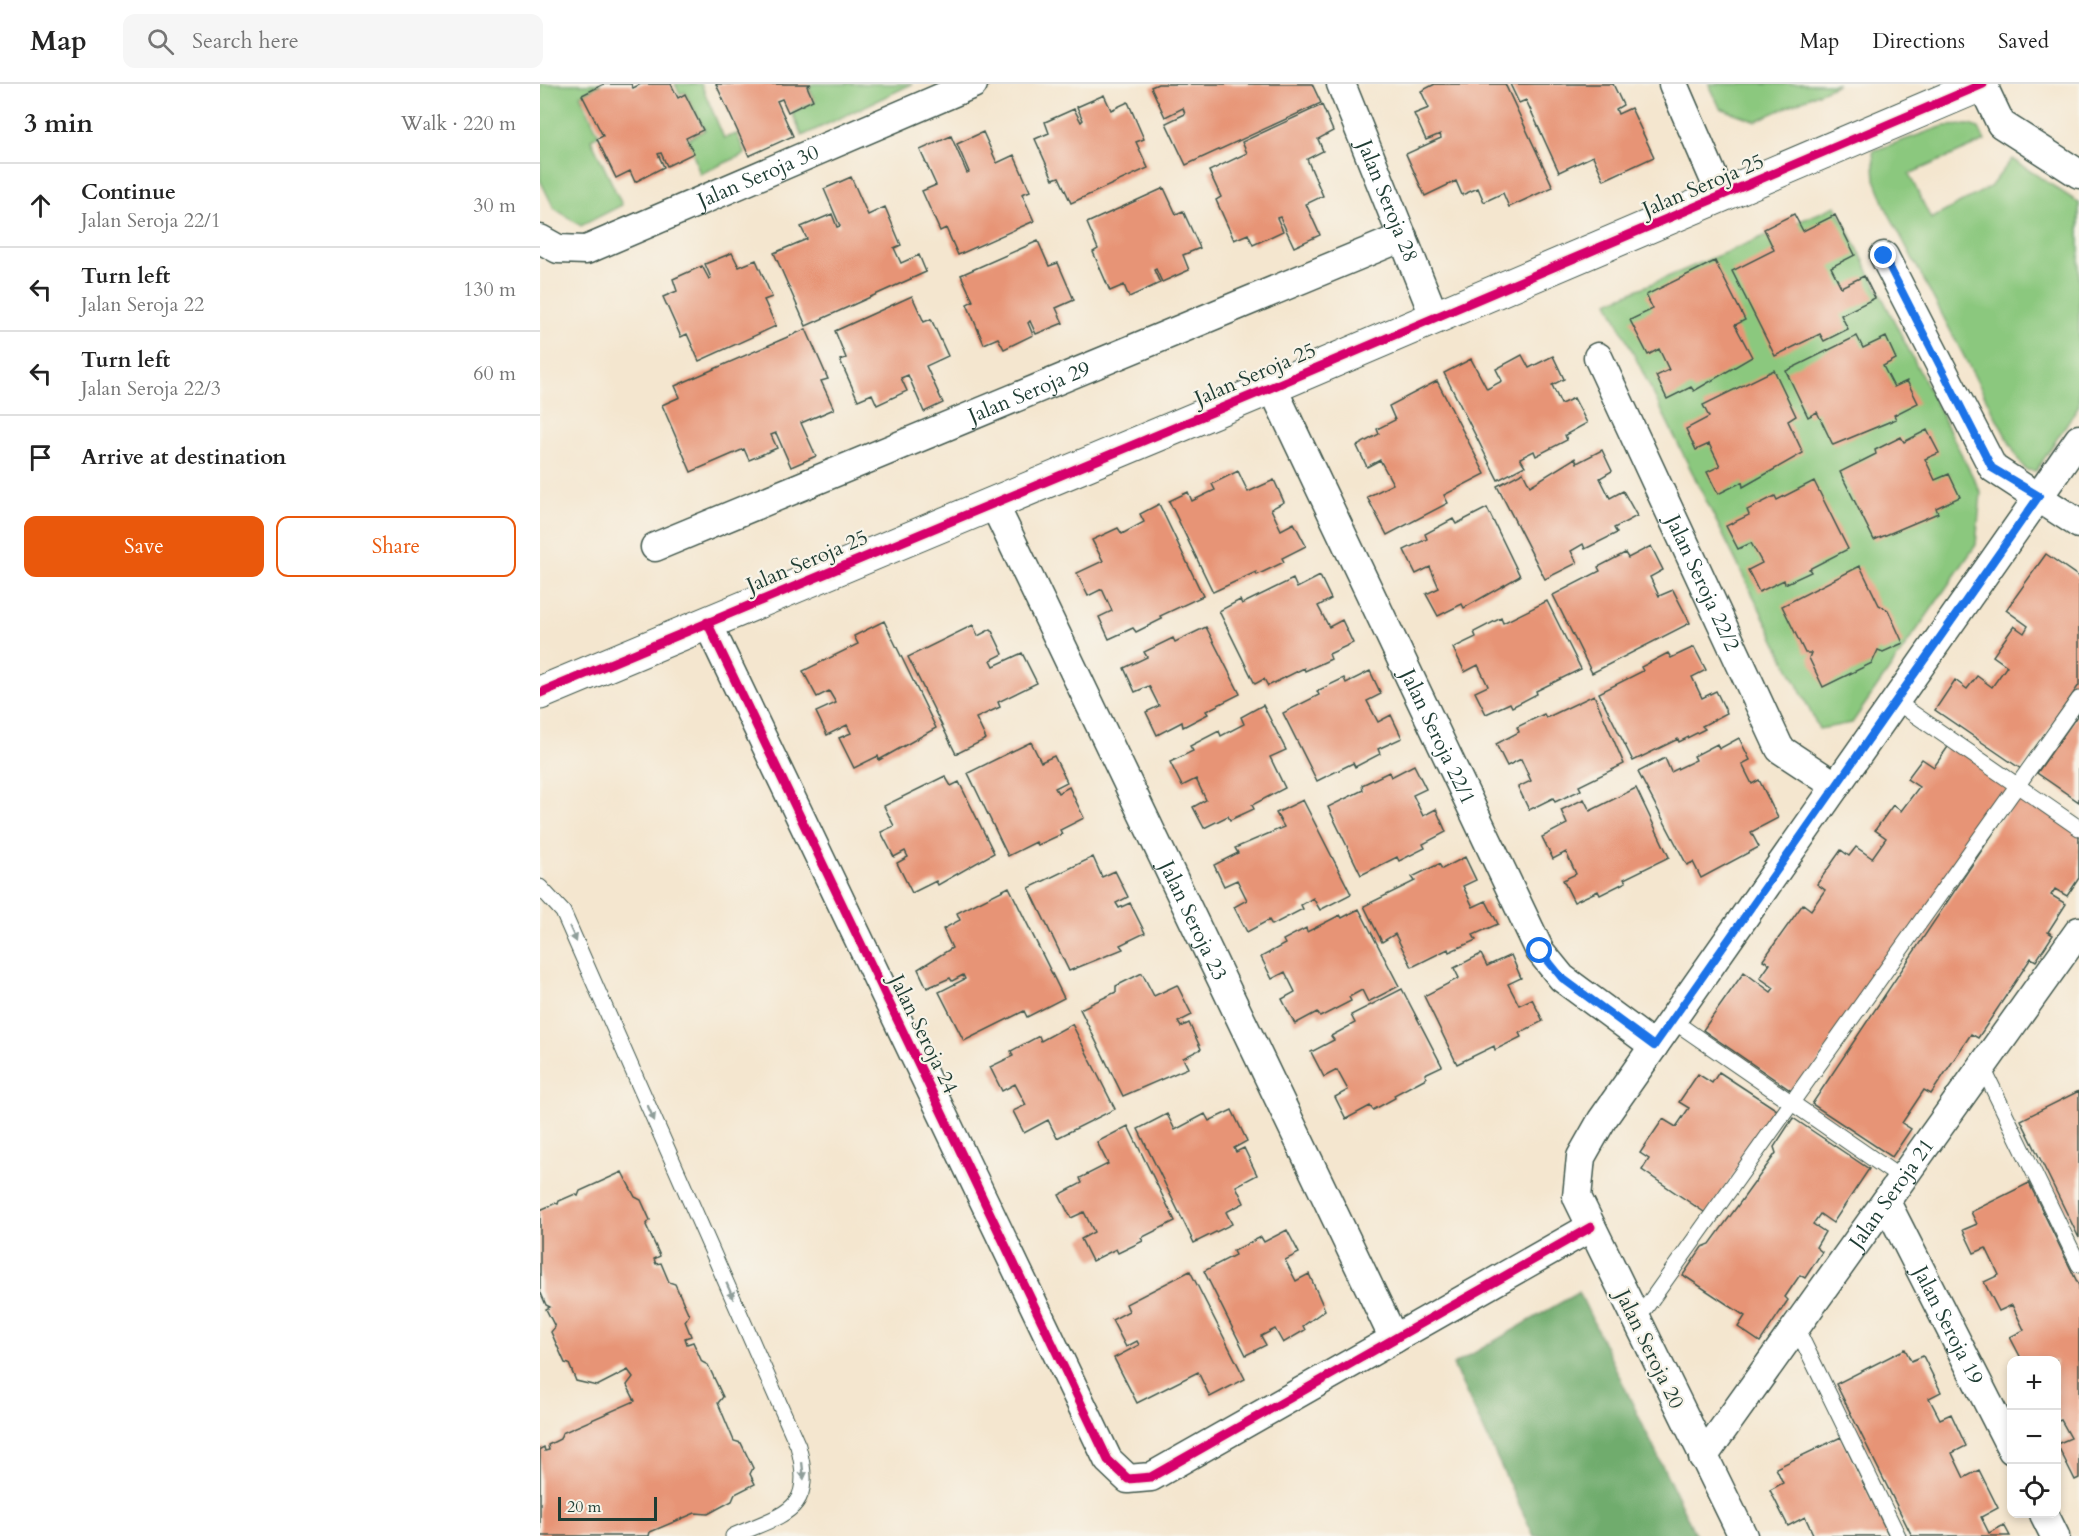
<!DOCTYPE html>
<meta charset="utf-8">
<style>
body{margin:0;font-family:Cardo,serif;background:#f6f6f6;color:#222}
.controls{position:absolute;right:18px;bottom:18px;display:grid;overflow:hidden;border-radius:12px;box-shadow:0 3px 9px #0003}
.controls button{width:54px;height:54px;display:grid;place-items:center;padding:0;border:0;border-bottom:2px solid #e0e0e0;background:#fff;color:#222;font:30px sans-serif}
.scale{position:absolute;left:18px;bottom:15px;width:99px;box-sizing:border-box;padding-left:6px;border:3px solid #1f3d34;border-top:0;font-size:16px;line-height:21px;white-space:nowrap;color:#1f3d34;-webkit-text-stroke:4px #f7f3e8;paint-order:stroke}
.stop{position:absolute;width:18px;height:18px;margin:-14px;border:4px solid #1a73e8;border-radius:50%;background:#fff}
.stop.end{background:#1a73e8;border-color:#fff;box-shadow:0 2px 6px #0008}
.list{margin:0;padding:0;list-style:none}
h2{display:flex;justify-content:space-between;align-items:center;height:78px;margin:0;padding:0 24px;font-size:26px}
h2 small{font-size:20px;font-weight:400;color:#767676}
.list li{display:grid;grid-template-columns:39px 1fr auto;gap:18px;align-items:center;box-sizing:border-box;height:84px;padding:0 24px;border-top:2px solid #e0e0e0}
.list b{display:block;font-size:22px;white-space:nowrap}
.list p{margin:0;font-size:20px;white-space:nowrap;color:#767676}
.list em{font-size:20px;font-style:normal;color:#767676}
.actions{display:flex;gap:12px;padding:18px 24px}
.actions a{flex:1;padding:14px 0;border:2px solid #ea580c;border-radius:12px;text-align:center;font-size:21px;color:#ea580c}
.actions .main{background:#ea580c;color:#fff}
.icon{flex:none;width:33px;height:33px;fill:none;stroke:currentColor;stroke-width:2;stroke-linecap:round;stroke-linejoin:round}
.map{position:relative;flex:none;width:1539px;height:1452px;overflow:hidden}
header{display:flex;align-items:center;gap:36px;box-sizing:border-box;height:84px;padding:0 30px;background:#fff;border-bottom:2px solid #e0e0e0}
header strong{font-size:28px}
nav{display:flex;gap:33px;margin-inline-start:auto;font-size:21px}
.search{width:420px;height:54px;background:#f6f6f6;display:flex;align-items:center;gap:15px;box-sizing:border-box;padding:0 21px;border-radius:12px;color:#767676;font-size:22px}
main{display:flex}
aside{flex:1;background:#fff}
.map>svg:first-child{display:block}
.green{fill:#8bc87e;stroke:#558259;stroke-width:1.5}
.forest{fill:#70ac6d;stroke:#487450;stroke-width:1.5}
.building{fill:#e79476}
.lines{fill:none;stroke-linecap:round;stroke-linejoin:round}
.service-casing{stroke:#3f564b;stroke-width:17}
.minor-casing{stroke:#3f564b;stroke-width:31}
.tertiary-casing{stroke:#3f564b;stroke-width:35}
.service{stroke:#fff;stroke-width:15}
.minor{stroke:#fff;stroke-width:28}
.tertiary{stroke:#fff;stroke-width:33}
.cycleway-casing{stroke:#f7f3e8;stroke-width:13}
.cycleway{stroke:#d6006c;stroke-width:9}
.oneway{fill:#8f9e9a}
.route{stroke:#1a73e8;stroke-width:8}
.labels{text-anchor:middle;stroke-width:4.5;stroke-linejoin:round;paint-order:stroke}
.street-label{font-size:21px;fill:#1f3d34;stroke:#f7f3e8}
</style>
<header>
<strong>Map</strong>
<div class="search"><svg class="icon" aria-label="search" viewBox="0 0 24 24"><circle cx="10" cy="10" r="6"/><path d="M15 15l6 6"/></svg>Search here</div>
<nav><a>Map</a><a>Directions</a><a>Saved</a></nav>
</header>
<main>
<aside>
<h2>3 min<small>Walk · 220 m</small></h2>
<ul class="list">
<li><svg class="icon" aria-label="ahead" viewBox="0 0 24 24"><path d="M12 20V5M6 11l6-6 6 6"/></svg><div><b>Continue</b><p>Jalan Seroja 22/1</p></div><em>30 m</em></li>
<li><svg class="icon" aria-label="left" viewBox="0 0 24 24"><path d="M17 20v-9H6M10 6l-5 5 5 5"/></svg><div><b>Turn left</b><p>Jalan Seroja 22</p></div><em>130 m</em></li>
<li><svg class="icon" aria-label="left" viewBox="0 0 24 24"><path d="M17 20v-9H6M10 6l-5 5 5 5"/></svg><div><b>Turn left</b><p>Jalan Seroja 22/3</p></div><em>60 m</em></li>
<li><svg class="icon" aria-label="arrive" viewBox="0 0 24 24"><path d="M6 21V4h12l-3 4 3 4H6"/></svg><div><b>Arrive at destination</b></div></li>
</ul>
<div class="actions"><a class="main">Save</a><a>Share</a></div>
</aside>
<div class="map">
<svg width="1539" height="1452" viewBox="0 0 1539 1452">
<rect width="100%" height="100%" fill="#f7f3e8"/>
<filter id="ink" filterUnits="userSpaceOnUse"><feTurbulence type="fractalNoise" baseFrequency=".0167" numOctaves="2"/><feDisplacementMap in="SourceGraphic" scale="12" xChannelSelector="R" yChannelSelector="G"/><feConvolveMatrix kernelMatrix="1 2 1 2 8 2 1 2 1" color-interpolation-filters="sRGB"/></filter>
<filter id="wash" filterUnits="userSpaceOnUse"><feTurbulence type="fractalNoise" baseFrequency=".008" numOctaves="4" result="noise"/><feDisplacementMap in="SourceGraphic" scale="24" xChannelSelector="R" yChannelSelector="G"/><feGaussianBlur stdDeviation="1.35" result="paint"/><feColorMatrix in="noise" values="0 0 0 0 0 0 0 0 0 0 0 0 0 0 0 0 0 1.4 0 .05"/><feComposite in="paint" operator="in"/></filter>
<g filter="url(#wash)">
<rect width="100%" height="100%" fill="#f4e6cf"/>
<path class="green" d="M0,0H61L40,11L59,51L51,55L82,121L41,142L14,124L0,96Z
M135,0H161L184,54L197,50L205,70L160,90L148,55L165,46L145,8L140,10Z
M273,0H372L262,52L252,28L275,17L268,2Z
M1169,0H1298L1216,37L1180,24Z
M1429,41L1439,44L1445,57L1369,90L1391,135L1450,103L1472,75L1539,119V321L1496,387L1486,386L1478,375L1347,126L1335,95L1333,67L1404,42Z
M1296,122L1441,409L1436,461L1312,639L1279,645L1068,218Z"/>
<path class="forest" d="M1039,1208L1156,1452H994L913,1281Z"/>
<g id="blocks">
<path class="building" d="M64,0H91L93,4L101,0H131L138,14L145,10L163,46L146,54L154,69L127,82L121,69L118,70L124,83L95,98L90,87L76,94L57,55L63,52L42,11Z
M176,0H271L267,2L273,16L248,28L242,15L237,17L253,52L209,72Z
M618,0H772L781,19L646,81L626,39L645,30L643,24L625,33L611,3Z
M895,0H965L1013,103L969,123L963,109L944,118L938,104L922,111L916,97L885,112L866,70L901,54L900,50L886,56L874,30L889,24L881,7Z
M970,0H1073L1083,21L1076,25L1078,30L1091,24L1114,73L1064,96L1053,72L1019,88L986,16L979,19Z
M564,11L571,26L588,18L604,55L596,58L608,84L531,119L519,93L513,95L495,55L509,49L505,38L534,25L541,38L543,36L537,23Z
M782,21L793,47L778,55L783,67L767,75L783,112L766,120L780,151L754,163L740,133L737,134L743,147L713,161L708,150L694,156L676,116L681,113L669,87L707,69L702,58Z
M443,48L457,79L474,71L490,107L482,110L494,137L418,171L406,144L400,147L382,107L396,101L380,66L411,52L427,89L429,88L417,60Z
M311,93L328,131L345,123L361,161L354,164L361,179L379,171L386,188L266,242L234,169L267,155L261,143L292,130L297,143L300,142L284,105Z
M624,104L636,130L643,127L660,164L643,171L649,186L622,198L616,185L614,186L620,199L589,213L584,201L570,207L553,168L558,165L547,139Z
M1254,130L1263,147L1295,131L1315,171L1291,183L1301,203L1324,192L1335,214L1301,231L1308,245L1284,257L1280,250L1235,272L1192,187L1234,166L1224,145Z
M498,157L509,182L518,179L534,216L516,224L523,239L496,250L490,237L488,239L493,251L464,265L458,254L444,260L427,220L433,217L421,191Z
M192,169L199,183L216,176L232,213L224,216L236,242L159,277L147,250L141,253L123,213L137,207L133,195L162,182L169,195L171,194L165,180Z
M1175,177L1205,236L1195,241L1212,273L1154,307L1151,303L1127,315L1116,292L1129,286L1119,265L1108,271L1090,236L1113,225L1106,211Z
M372,212L384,238L391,235L408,272L386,282L403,319L384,328L368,291L361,294L367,307L337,321L332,310L318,316L300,276L306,274L295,247Z
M266,245L288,295L281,297L294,325L261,339L276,372L251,383L236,349L231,351L237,364L209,376L204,365L151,388L122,321L140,313L135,302Z
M1317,252L1323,264L1346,253L1356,275L1343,282L1354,303L1367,297L1378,319L1354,331L1356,335L1293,361L1277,328L1268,333L1246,287Z
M982,271L989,284L1013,272L1024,295L1012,301L1021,320L1034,314L1047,339L1025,351L1027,356L996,372L994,367L980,374L985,382L958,396L904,289L931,275L947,305L962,297L956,285Z
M1234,286L1256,332L1248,337L1263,369L1203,403L1202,398L1178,410L1167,388L1180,382L1169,360L1156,366L1146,345L1169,333L1163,321Z
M897,297L945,390L904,411L908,419L847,451L827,413L853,400L840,376L827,383L817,362L839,350L837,345L855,336L849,322Z
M1387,346L1399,369L1385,375L1395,396L1409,390L1420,413L1396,424L1398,429L1334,456L1300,388L1336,370L1335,366L1361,353L1364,358Z
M1062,366L1072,387L1060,394L1070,414L1083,407L1097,432L1074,444L1077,449L1045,465L1043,460L1031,467L1037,479L1005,495L957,402L983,388L990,402L1035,374L1037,379Z
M698,387L708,408L734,396L744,418L731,425L741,446L754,439L766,462L742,474L744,478L717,491L716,488L673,508L629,417L648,408L652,417L675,406L672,400Z
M1274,397L1308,465L1269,485L1271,488L1245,500L1244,496L1219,508L1208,486L1222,479L1211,459L1198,465L1186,442L1209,431L1207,426L1235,412L1237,416Z
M619,420L663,512L620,532L622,535L596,548L593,544L569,555L559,533L572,527L562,505L548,512L537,489L563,477L552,456L578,444L582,450L604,438L600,430Z
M947,424L980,492L924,524L922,520L898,532L886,510L899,504L890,483L876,490L864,466L887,455L885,450L913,435L916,440Z
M1111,462L1123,486L1110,493L1119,512L1133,506L1150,539L1052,589L1013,511L1060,487L1058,483L1085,469L1088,474Z
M1506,470L1539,493V601L1481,685L1395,626L1415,596L1427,605L1437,592L1452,603L1467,582L1453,572L1474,542L1484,549L1488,542L1466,526Z
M1320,482L1339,521L1348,526L1363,559L1343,568L1338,566L1332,579L1283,603L1269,574L1271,569H1265L1242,522Z
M780,492L791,515L778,522L789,543L802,536L813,559L789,570L791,575L765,587L764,584L728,602L724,595L715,600L679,527L700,516L702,520L753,495L757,504Z
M1007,517L1041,585L996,607L997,610L972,623L970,619L946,630L935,608L948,602L938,581L925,588L913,564L936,553L934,548L961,534L963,539Z
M344,537L396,644L339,676L338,672L314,684L299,654L311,649L307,641L287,651L276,628L296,619L289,607L277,613L263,587L318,560L314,552Z
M433,541L438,552L451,545L463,570L451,576L454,582L482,569L497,599L458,618L460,623L436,634L446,655L416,670L368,573Z
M666,543L700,610L666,627L668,630L643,643L642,638L617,651L606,628L619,622L609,602L595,608L584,584L607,573L604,568L633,554L635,558Z
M1154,563L1166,586L1152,593L1162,614L1176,607L1187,629L1162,642L1165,645L1139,658L1138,655L1093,677L1059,609L1103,587L1101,583L1128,569L1131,574Z
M830,587L841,610L827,617L838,638L851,631L862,654L838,665L840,670L815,683L813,679L777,697L743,629L779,611L777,607L804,594L806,599Z
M1054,611L1084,680L1039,702L1041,706L1015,718L1013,714L989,726L978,703L991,697L981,675L967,682L956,660L979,648L977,643L1004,630L1006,634Z
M723,621L746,666L730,673L745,704L712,721L714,725L690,736L688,732L664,744L653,723L666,716L656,695L642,702L630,678L653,667L650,662L679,647L681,652L704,640L701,633Z
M1539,629V718L1497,689Z
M1199,654L1210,676L1202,680L1212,700L1219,696L1238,734L1211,748L1219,763L1161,794L1153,778L1147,781L1098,688L1125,674L1131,688L1156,676L1154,672L1177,660L1179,665Z
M1412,657L1475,702L1256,1010L1163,946L1204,888L1231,908L1234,904L1220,894L1230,880L1223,876L1263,820L1271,826L1285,806L1277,800L1301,766L1309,772L1316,763L1332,774L1346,754L1335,746L1353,721L1361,727L1379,703L1367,695L1382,675L1394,683Z
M491,658L501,678L514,672L527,698L515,704L518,709L529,703L544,734L520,746L522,750L498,761L496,758L468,772L428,689Z
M874,681L886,705L873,711L883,732L896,725L906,748L883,760L885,764L859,777L857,773L821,791L788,723L823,706L822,701L849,688L851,693Z
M405,692L411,702L419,698L454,769L398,801L396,797L372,809L357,779L368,773L365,767L354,773L341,748L354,742L344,722Z
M1096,704L1129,773L1084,795L1086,798L1060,811L1058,807L1034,818L1023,796L1036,790L1026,768L1013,775L1002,753L1027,740L1021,726L1044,715L1050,727Z
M1480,709L1539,748V794L1527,812L1515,805L1511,811L1526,820L1508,848L1513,851L1496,877L1491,874L1438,954L1431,950L1391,1010L1384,1006L1362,1039L1371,1045L1352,1073L1272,1020Z
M763,716L811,810L780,826L773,814L761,821L763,825L732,841L729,836L707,848L694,823L707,816L697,796L684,802L674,781L698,769L695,764L744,743L736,729Z
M553,773L562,793L575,787L588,813L576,819L579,824L590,819L605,849L580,861L583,865L529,887L489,804Z
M925,773L936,796L923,802L933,823L946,817L958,840L933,851L936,856L909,868L908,865L872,883L855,850L842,858L824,822L875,797L872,793L899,780L902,785Z
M469,803L524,914L487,933L484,927L424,957L399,908L425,895L423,891L412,897L410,894L387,904L378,885L412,864L403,845L420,836L417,829Z
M819,825L859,902L828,918L822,906L809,913L811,917L780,933L777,928L755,940L742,915L755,908L745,888L732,895L721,873L745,860L743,856L766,844L767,848L800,831L802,834Z
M941,870L947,882L971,871L981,894L968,900L979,921L992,915L1003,937L979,949L981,953L955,966L954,962L917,980L884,912L919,894L914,884Z
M602,889L614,912L637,901L652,931L638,938L641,943L649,939L661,965L643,974L648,984L583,1012L540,925L576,908V902Z
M862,905L902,982L885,990L886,994L854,1011L855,1014L833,1026L830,1022L806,1035L795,1013L808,1006L797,986L784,993L771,968L794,956L791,952L815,939L811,931Z
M532,940L575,1025L517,1054L508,1036L484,1049L473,1027L486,1021L475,1000L462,1007L450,983L473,972L471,967L499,952L501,957Z
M1179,988L1237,1026L1167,1130L1102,1086L1109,1075L1100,1069L1123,1035L1136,1043L1149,1024L1139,1018L1158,990L1172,999Z
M1539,1007V1154L1481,1036Z
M692,1026L707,1057L694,1064L696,1068L704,1064L717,1091L696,1102L704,1119L686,1128L692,1140L654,1159L598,1045L627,1030L635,1046L665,1030L669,1037Z
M1253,1034L1329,1085L1293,1139L1280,1130L1273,1140L1285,1148L1276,1163L1282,1168L1265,1194L1260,1191L1245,1213L1248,1216L1220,1258L1198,1243L1205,1232L1143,1191L1162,1163L1170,1160L1236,1069L1234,1063Z
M588,1042L635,1137L601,1154L603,1157L578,1169L576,1165L552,1177L541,1155L554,1148L544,1128L531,1134L519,1111L542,1099L540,1094L568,1080L557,1058Z
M82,1088L95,1113L101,1116L110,1136L106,1141L120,1172L114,1175L116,1180L121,1179L129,1198L135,1200L149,1231L145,1237L151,1252L145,1254L147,1260L153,1258L162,1278L168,1281L183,1313L178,1319L194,1357L201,1359L213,1384L210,1390L215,1400L195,1410L192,1417L168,1430L155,1429L110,1448L109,1452H0V1365L4,1363L5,1367L9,1366L8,1361L20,1355L22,1349L95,1317L87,1301L93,1293L88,1286L57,1302L36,1297L29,1280L25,1279L11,1248L15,1243L6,1225L10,1223L6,1221L0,1207V1126L16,1119L18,1120L19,1117L35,1110L38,1112L40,1107Z
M1489,1099L1539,1202V1394L1535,1396L1517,1360L1531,1354L1521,1336L1516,1338V1276H1482L1470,1253L1484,1246L1472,1221L1459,1227L1444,1198L1459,1191L1446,1164L1434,1169L1423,1146L1437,1140L1431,1128Z
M747,1146L759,1169L745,1176L756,1197L769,1190L785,1226L763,1242L765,1246L743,1259L735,1245L721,1252L726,1261L706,1271L664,1187L695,1171L693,1167L721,1153L724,1158Z
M650,1187L705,1295L670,1313L658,1288L597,1319L574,1274L599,1261L597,1257L586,1263L572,1236L589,1227L586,1220Z
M1365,1265L1371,1277L1383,1272L1401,1308L1389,1314L1400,1335L1411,1330L1426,1362L1412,1369L1424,1394L1439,1386L1458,1424L1441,1433L1449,1449L1464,1441L1470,1452H1372L1296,1300Z
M1301,1353L1349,1452H1274L1265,1433L1248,1442L1230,1406L1243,1399L1236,1384Z"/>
</g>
</g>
<g filter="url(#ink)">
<use href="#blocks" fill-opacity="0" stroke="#3f564b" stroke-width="1.5"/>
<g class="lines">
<g class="service-casing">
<path id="service" d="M1355,617L1539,744
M0,803L23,828L258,1362C276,1428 245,1429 193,1452
M1132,936L1362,1095
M1442,982L1539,1181
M1097,1236L1539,615
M1256,1243L1358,1452"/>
</g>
<g class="minor-casing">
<g id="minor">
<path id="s1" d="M801,0L895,234"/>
<path d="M1133,0L1182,113"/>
<path d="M1442,0L1461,40L1539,90"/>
<path id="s2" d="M0,155L18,165L46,166L433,0"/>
<path d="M1344,172L1453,384L1539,440"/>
<path id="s3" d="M1058,273L1240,665L1296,702"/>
<path id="s4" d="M732,303L1000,867L1022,894L1114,962"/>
<path id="s5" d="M453,418L854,1255"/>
<path id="s6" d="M115,463L863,153"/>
<path d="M167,538L568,1376L588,1395L611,1393L1051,1143"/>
<path id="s7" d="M1346,1118L1472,1366"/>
<path id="s8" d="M1163,1373L1539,847"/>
<path d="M1504,1430L1515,1452"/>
<path d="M1203,1452L1037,1113L1041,1073L1062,1036L1539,355"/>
</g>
</g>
<g class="tertiary-casing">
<path id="tertiary" d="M0,609L732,303L1443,0"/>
</g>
<use href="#service" class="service"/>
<use href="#minor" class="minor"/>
<use href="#tertiary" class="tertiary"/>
<g class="cycleway-casing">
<path id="cycleway" d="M167,538L568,1376L588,1395L611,1393L1051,1143
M0,609L732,303L1443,0"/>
</g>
<use href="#cycleway" class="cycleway"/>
</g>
<defs><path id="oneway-solid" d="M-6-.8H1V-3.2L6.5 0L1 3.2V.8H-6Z" transform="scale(1.5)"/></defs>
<g class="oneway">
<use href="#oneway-solid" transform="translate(33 850) rotate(66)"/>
<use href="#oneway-solid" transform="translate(111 1029) rotate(66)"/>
<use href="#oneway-solid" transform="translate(190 1207) rotate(66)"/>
<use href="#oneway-solid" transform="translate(263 1387) rotate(84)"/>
</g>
</g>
<g class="lines" filter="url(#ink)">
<path class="route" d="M1000,867L1022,894L1114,962L1499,412L1452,384L1344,172"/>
</g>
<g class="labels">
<g class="street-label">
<text dy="7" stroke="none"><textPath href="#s2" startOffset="236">Jalan Seroja 30</textPath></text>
<text transform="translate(1163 101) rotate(-23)" y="7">Jalan Seroja 25</text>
<text dy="7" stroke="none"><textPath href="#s1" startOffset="126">Jalan Seroja 28</textPath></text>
<text transform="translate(715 290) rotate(-23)" y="7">Jalan Seroja 25</text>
<text dy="7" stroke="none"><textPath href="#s6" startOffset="405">Jalan Seroja 29</textPath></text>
<text transform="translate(267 477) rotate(-23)" y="7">Jalan Seroja 25</text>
<text dy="7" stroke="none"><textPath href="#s3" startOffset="249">Jalan Seroja 22/2</textPath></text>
<text dy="7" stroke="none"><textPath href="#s4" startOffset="387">Jalan Seroja 22/1</textPath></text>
<text dy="7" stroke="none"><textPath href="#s5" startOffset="464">Jalan Seroja 23</textPath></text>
<text transform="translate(384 950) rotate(64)" y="7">Jalan Seroja 24</text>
<text dy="7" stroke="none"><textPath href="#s8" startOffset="324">Jalan Seroja 21</textPath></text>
<text dy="7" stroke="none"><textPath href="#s7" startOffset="138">Jalan Seroja 19</textPath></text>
<text transform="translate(1110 1265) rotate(64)" y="7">Jalan Seroja 20</text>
</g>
</g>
</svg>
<div class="controls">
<button>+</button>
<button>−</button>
<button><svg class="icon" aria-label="locate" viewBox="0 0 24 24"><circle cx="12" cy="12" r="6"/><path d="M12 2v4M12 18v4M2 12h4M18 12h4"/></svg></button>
</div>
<div class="scale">20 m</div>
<div class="stop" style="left:1000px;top:867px"></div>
<div class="stop end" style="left:1344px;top:172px"></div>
</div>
</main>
